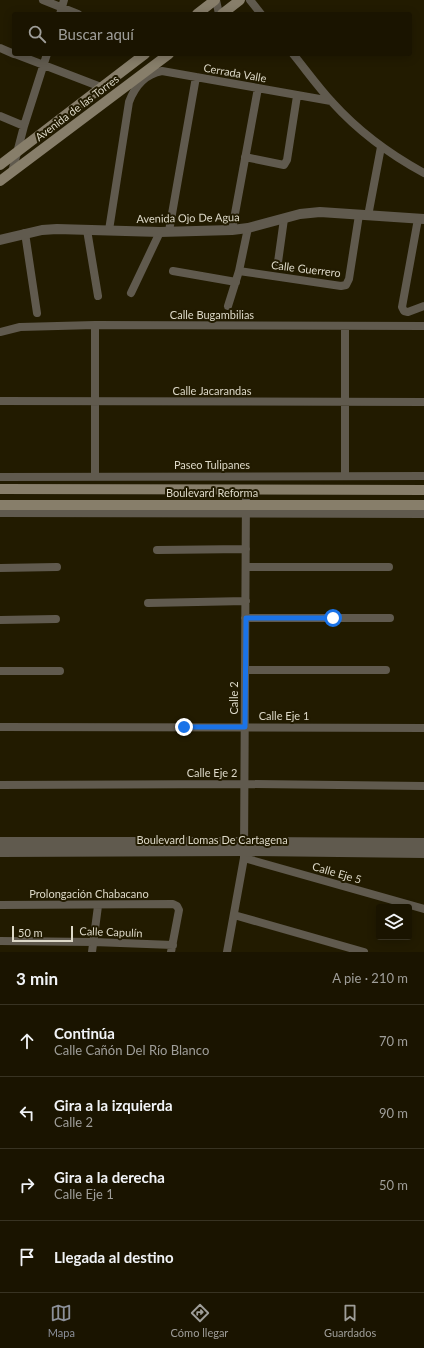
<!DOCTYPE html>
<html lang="es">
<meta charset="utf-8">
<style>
body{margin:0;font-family:Lato,sans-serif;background:#27210f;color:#f1f3f6}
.controls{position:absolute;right:12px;bottom:12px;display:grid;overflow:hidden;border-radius:4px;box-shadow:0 2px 10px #0003}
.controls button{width:36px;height:36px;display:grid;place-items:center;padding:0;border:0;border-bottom:1px solid #383322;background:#1a1400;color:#f1f3f6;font:20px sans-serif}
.scale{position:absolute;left:12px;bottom:10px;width:61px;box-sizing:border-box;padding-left:4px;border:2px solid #ddd9c8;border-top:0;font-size:11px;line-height:14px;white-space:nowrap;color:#ddd9c8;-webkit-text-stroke:3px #221b00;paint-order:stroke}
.stop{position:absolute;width:12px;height:12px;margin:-9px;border:3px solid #1a73e8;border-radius:50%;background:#fff}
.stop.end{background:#1a73e8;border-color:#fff;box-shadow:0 1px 4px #0008}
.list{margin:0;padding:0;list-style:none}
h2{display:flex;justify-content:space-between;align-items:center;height:52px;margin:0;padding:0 16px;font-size:17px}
h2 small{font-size:13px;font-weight:400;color:#9f9e99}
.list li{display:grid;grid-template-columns:26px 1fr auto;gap:12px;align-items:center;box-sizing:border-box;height:72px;padding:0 16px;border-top:1px solid #383322}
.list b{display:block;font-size:15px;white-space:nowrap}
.list p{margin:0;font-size:13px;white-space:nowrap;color:#9f9e99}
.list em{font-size:13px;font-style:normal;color:#9f9e99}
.icon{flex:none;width:22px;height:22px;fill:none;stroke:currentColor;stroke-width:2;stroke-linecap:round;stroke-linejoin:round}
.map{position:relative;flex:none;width:424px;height:952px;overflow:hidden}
.search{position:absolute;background:#1a1400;box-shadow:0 2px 10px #0003;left:12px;right:12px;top:12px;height:44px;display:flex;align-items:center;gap:10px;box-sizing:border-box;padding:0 14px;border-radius:4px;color:#9f9e99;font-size:15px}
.sheet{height:340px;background:#1a1400}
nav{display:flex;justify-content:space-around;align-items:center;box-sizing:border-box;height:56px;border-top:1px solid #383322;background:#1a1400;font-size:11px;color:#9f9e99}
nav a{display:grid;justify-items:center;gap:2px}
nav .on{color:#8c9099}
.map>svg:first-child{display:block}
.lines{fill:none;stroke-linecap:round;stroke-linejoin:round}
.minor{stroke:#605a4e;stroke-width:8}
.tertiary{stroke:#605a4e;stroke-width:10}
.secondary{stroke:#877e6a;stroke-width:10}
.route{stroke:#1a73e8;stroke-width:5}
.labels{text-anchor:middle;stroke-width:4;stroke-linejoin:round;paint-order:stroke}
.street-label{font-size:11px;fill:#ddd9c8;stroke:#221b00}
</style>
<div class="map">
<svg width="424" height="952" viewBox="0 0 424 952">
<rect width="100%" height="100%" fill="#221b00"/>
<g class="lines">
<path class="minor" d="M43,0L78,14
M216,0L219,14
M250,0L261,14
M60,14L64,0
M0,48L14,54
M15,54L101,87
M293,54C306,70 318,87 332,102C359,132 389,154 424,173
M0,116L24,126
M245,157L284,165L287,160L297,96
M12,172L24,126L47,54
M368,216L381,147
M418,219L402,307L404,311L408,312L424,306
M87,230L98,296
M109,230L129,102C135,86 145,74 162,71L331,101
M232,230L258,88
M169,231L196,77
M25,233L37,313
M278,262L284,219
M173,271L236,282
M239,271L341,286L346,285L349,279L359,215
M131,293L160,232
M228,306L239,271L248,228
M95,325V476
M0,332L20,327L95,325L424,326
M0,401L424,402
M345,476V327
M0,477L424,476
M0,513L424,514
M157,550L246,549
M246,567H389
M0,568L57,567
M148,603L246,601
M245,618H390
M0,620L56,619
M245,670H386
M0,671H60
M0,727L424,728
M0,785L244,784L424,786
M244,858L424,909
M0,905L173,904L177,906L179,910L171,952
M234,915L364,952
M0,941L94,942L173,945
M92,952L98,906
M227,952L244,858L246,490"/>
<path class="tertiary" d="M0,240L42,230L57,229L160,232L232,230L248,228L300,214L320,212L424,219
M0,842H236L424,843
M0,852L244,851L424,853"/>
<path class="secondary" d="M197,14L215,0
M222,14L240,0
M0,165L145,54
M0,181L169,54
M0,489L424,490
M0,505H424"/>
</g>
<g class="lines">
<path class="route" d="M184,727H245L246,618H333"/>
</g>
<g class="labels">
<g class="street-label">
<text transform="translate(235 73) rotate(10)" y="4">Cerrada Valle</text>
<text transform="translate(77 108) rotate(-37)" y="4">Avenida de las Torres</text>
<text transform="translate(188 218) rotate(-1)" y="4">Avenida Ojo De Agua</text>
<text transform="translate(306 269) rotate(7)" y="4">Calle Guerrero</text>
<text x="212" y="319">Calle Bugambilias</text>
<text x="212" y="395">Calle Jacarandas</text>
<text x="212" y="469">Paseo Tulipanes</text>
<text x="212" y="497">Boulevard Reforma</text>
<text transform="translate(234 698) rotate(-90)" y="4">Calle 2</text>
<text x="284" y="720">Calle Eje 1</text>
<text x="212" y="777">Calle Eje 2</text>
<text x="212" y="844">Boulevard Lomas De Cartagena</text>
<text transform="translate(337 873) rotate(16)" y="4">Calle Eje 5</text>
<text x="89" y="898">Prolongación Chabacano</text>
<text transform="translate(111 932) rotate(2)" y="4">Calle Capulín</text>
</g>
</g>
</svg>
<div class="controls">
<button><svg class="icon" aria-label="layers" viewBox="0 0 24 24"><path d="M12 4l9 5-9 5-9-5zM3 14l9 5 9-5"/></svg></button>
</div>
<div class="scale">50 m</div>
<div class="stop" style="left:333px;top:618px"></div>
<div class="stop end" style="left:184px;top:727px"></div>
<div class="search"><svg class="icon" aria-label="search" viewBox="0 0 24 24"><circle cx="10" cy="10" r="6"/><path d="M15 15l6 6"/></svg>Buscar aquí</div>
</div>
<section class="sheet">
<h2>3 min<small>A pie · 210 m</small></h2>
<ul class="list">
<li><svg class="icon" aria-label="ahead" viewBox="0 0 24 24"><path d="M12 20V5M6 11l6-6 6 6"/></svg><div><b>Continúa</b><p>Calle Cañón Del Río Blanco</p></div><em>70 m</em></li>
<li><svg class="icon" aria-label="left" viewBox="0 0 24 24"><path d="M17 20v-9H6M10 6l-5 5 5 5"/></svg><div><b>Gira a la izquierda</b><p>Calle 2</p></div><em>90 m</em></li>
<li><svg class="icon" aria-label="right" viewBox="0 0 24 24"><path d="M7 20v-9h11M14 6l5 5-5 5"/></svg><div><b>Gira a la derecha</b><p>Calle Eje 1</p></div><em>50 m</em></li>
<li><svg class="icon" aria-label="arrive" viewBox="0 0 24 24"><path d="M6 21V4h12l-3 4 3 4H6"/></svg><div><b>Llegada al destino</b></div></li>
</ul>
</section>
<nav>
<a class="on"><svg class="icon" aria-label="map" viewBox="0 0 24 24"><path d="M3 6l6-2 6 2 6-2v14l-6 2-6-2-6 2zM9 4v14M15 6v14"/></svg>Mapa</a>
<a><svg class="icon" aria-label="directions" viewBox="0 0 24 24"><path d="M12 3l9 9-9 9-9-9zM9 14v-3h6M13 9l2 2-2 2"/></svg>Cómo llegar</a>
<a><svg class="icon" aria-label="saved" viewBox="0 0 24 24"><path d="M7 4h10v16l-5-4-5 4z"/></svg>Guardados</a>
</nav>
